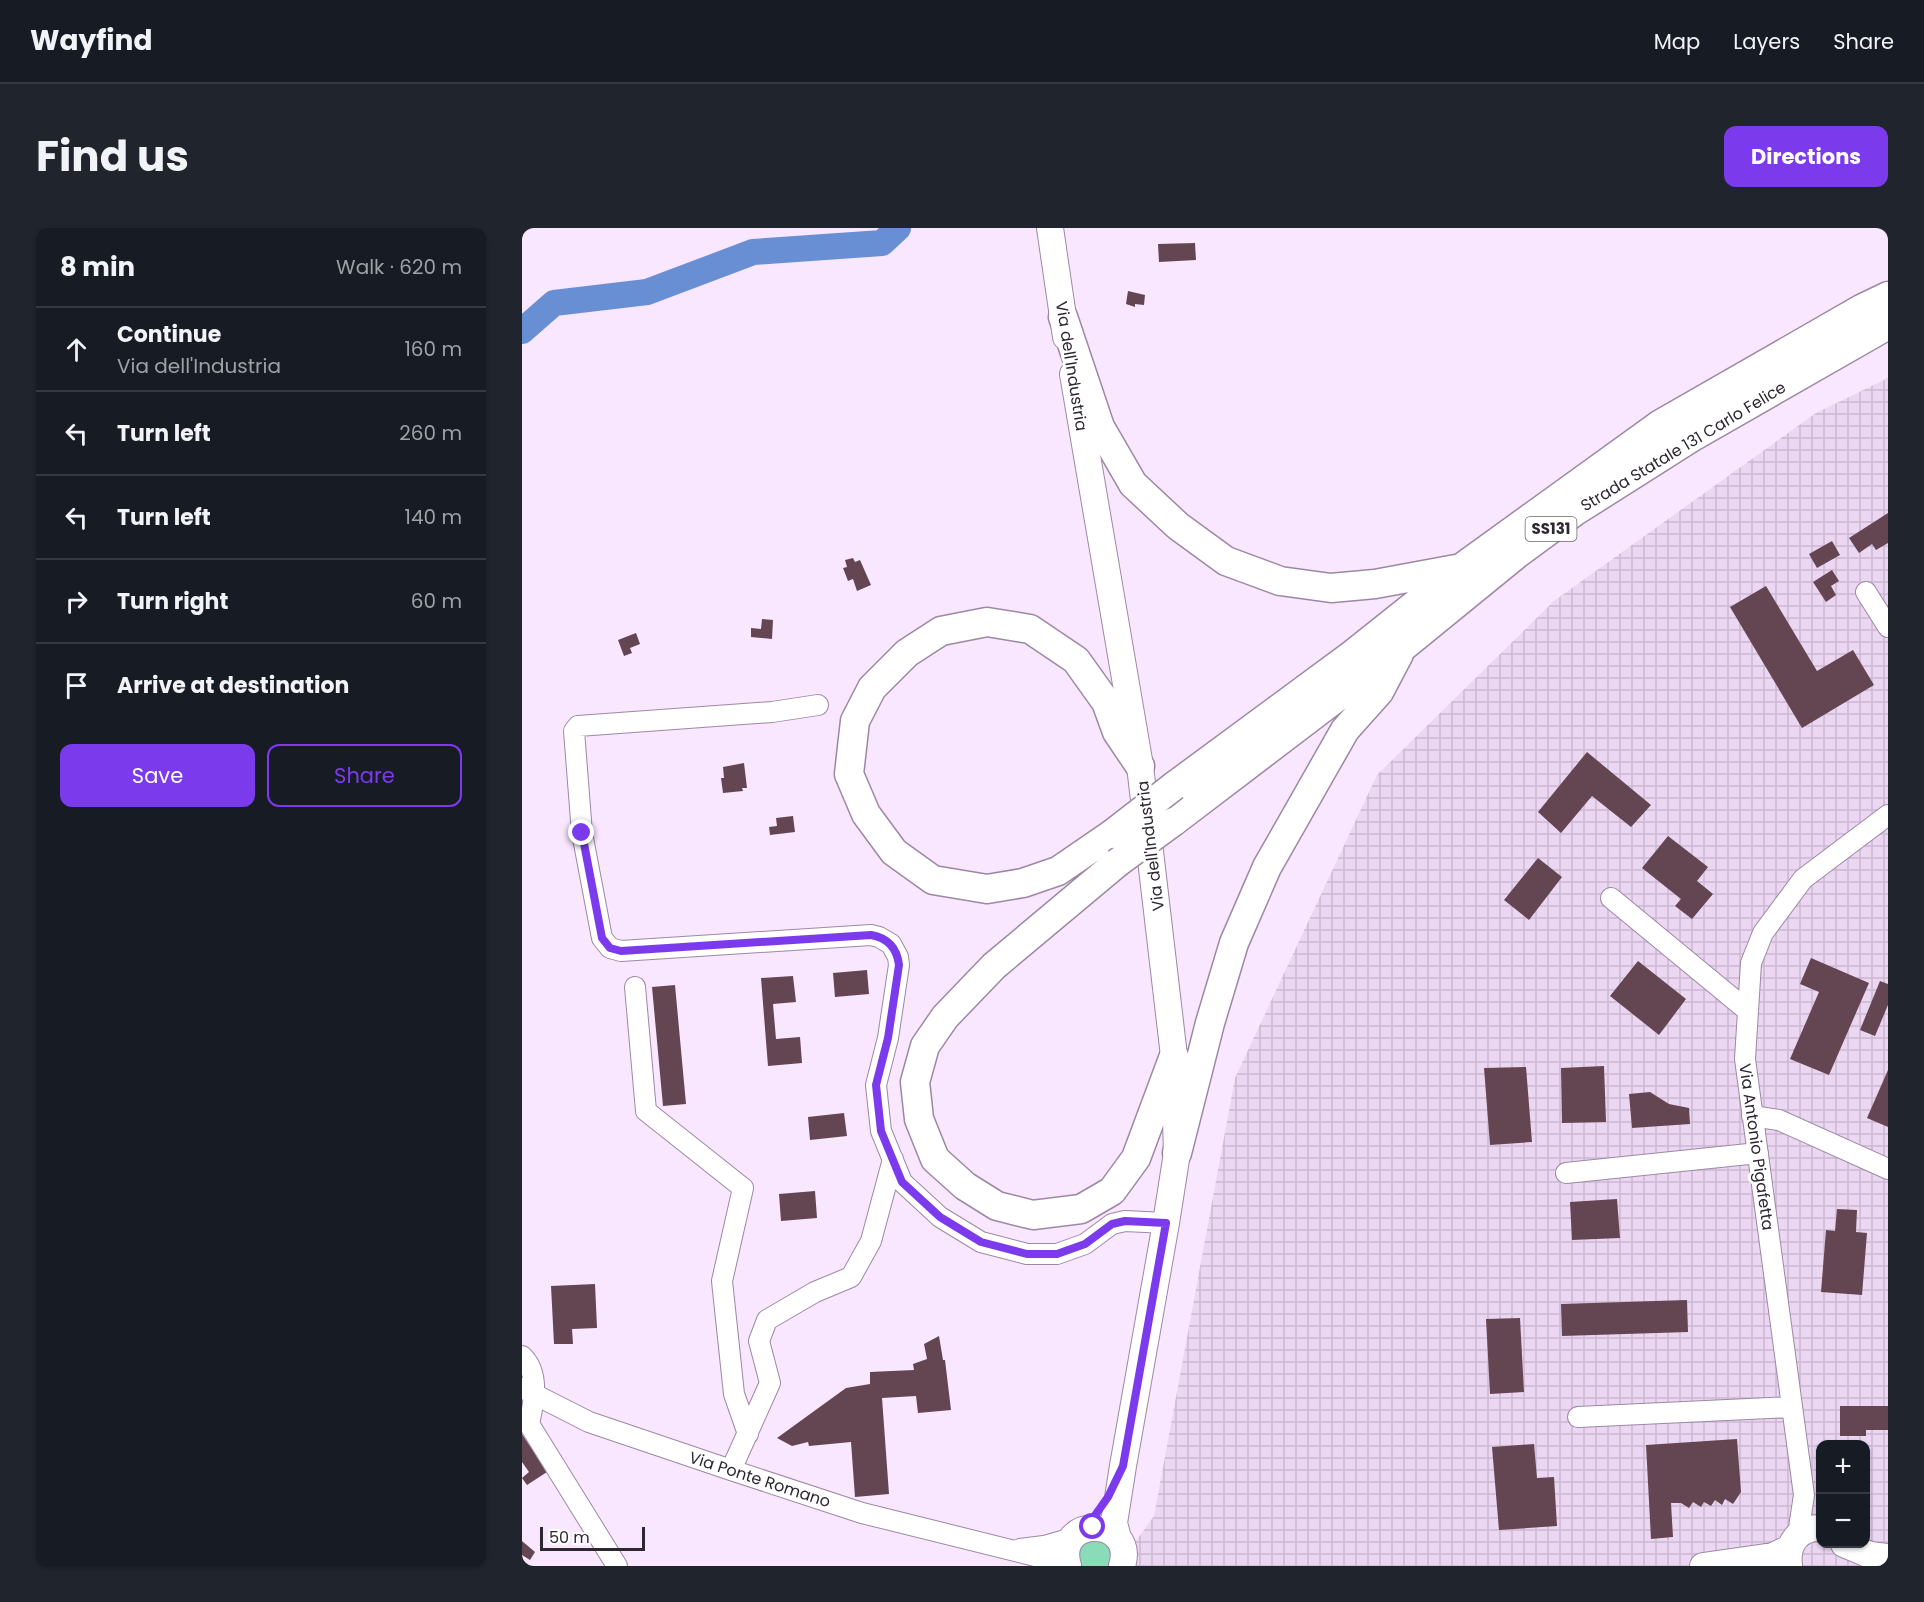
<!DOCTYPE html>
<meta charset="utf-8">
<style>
body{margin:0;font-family:Poppins,sans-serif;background:#20242c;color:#f1f3f6}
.controls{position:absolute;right:18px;bottom:18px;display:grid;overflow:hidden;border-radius:12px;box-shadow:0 2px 4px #0004}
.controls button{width:54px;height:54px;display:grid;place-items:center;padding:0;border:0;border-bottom:2px solid #363941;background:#171b24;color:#f1f3f6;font:30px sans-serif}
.scale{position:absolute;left:18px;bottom:15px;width:105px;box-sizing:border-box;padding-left:6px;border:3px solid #2e2631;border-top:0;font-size:16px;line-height:21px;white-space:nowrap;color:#2e2631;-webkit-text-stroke:4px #fff;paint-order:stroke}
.stop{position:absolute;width:18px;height:18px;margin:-14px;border:4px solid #7c3aed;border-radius:50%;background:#fff}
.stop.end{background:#7c3aed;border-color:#fff;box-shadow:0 2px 6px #0008}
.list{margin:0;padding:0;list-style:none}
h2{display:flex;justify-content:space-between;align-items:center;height:78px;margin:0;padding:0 24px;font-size:26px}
h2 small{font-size:20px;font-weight:400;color:#9ea1a6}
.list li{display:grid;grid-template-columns:39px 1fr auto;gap:18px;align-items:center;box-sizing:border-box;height:84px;padding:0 24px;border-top:2px solid #363941}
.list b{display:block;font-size:22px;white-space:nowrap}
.list p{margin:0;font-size:20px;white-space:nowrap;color:#9ea1a6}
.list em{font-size:20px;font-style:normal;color:#9ea1a6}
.actions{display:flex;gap:12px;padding:18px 24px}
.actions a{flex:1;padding:14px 0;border:2px solid #7c3aed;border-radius:12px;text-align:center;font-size:21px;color:#7c3aed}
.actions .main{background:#7c3aed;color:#fff}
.icon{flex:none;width:33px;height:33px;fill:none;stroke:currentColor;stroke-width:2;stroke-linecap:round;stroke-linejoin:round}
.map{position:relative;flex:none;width:1366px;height:1338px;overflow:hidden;border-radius:12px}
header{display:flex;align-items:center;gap:36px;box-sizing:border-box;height:84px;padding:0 30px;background:#171b24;border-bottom:2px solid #363941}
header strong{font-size:28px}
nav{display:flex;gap:33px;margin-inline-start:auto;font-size:21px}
.intro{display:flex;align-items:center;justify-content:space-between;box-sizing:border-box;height:144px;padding:0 36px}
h1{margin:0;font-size:42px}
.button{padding:15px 27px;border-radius:12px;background:#7c3aed;color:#fff;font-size:21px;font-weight:700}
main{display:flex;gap:36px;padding:0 36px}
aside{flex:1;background:#171b24;border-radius:12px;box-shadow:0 2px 4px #0004}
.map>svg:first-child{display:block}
.industrial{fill:url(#industrial-grid);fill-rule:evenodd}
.grass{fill:#8adcb8}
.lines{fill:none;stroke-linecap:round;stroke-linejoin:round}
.river{stroke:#688ed4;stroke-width:26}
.building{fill:#644552}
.minor-casing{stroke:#9d88a4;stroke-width:22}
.major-casing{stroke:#9d88a4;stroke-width:28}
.highway-casing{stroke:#9d88a4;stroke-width:31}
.minor{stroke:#fff;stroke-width:20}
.major{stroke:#fff;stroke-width:26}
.highway{stroke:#fff;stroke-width:28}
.highway-bridge-casing{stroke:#9d88a4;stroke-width:31;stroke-linecap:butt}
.highway-bridge{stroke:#fff;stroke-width:28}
.route{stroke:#7c3aed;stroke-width:8}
.labels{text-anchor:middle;stroke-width:6;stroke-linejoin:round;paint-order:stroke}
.shield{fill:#fff;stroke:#6d676f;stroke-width:1.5}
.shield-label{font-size:15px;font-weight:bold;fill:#2e2631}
.street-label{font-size:16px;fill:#2e2631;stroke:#fff}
</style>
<header>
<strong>Wayfind</strong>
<nav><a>Map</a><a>Layers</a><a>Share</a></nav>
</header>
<div class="intro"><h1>Find us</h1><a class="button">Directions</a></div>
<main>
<aside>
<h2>8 min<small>Walk · 620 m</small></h2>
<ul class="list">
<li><svg class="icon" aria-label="ahead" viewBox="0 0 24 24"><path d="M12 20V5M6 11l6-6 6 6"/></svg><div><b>Continue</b><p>Via dell'Industria</p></div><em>160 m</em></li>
<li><svg class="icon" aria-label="left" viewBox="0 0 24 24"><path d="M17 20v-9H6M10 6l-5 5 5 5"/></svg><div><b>Turn left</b></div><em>260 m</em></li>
<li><svg class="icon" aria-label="left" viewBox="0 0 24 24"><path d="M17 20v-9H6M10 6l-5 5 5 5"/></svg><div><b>Turn left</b></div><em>140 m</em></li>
<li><svg class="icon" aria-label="right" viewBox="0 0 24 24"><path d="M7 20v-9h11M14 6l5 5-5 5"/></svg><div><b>Turn right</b></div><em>60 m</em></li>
<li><svg class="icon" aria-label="arrive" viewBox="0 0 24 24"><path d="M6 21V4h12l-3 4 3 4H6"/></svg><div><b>Arrive at destination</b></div></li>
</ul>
<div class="actions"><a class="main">Save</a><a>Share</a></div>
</aside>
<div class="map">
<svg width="1366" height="1338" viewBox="0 0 1366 1338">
<defs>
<pattern id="industrial-grid" width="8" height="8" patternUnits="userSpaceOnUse" patternTransform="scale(1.5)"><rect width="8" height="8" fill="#ecd7f3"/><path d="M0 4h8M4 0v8" fill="none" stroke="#cbb8d1"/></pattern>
</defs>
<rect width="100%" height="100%" fill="#f9e6ff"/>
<path class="industrial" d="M1366,150V1338H596L632,1288L713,850L855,547L1032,373L1294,185ZM1298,1216H1344V1316H1298Z"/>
<path class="grass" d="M586,1310L594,1338H550L554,1314Z"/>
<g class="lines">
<path class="river" d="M0,103L32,75L125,64L231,24L360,15L376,0"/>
</g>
<path class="building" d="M673,15L674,32L637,34L636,16Z
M606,63L623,67L622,77L613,76V79L604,76Z
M1366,285V315L1354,322L1350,316L1337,325L1327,310Z
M1310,313L1318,327L1295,340L1287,326Z
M331,330L333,334L338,332L349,357L335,363L331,351L326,353L321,340L325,339L323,332Z
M1310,342L1317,353L1309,358L1314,367L1304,374L1291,354Z
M1244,358L1295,443L1331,422L1352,457L1280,500L1208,379Z
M240,391L251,392L250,411L229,409V400L239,401Z
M114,405L118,416L108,420L110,425L102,428L96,412Z
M1065,524L1129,577L1109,599L1070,568L1039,605L1016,584Z
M222,535L225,560H220L221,563L201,565L199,550H202L201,539Z
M271,588L273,604L248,607L247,599L255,598L254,590Z
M1146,608L1186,639L1175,653L1191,666L1170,691L1153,678L1159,671L1120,640Z
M1016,630L1040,649L1007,692L982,672Z
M1289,730L1347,755L1307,847L1268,831L1297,764L1278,756Z
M1116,733L1164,771L1137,807L1088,768Z
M345,742L347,766L313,769L311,745Z
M271,748L274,774L251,776L254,811L278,809L280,835L246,838L239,750Z
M1358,753L1366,756V777L1353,808L1338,802Z
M153,757L164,876L141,878L130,759Z
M1082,838L1084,894L1040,895L1039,840Z
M1004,839L1010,914L968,917L962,840Z
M1366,842V899L1345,890Z
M1128,864L1147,876L1167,880L1168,896L1110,900L1107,866Z
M322,885L325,908L288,912L286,889Z
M293,963L295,990L259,993L257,966Z
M1095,971L1098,1010L1050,1012L1048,974Z
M1315,981L1335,982L1334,1004L1345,1005L1340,1067L1299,1064L1304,1002L1313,1003Z
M73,1056L75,1100L50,1101L51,1116H32L29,1058Z
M1165,1072L1166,1104L1040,1108L1039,1076Z
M998,1090L1002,1164L968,1166L964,1091Z
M417,1108L421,1132H423L429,1182L396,1185L394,1168L360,1170L367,1266L333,1269L329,1214L287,1218L286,1214L270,1218L255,1210L324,1160L348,1156V1144L392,1142L391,1136L405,1131L402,1116Z
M1318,1178H1366V1202H1344V1208H1318Z
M0,1206L25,1244L5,1257L0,1250L7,1244L0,1234Z
M1215,1211L1219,1264L1211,1276L1203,1271L1200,1277L1193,1272L1189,1278L1182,1274L1179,1279L1171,1274L1167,1280L1159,1275H1149L1151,1309L1129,1311L1124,1217Z
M1012,1216L1015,1250L1032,1249L1035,1298L977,1302L970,1219Z
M0,1313L13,1324L8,1332L0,1327Z"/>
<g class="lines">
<g class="minor-casing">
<path id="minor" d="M1344,364L1366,399
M296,477L250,484L56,498L52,503L60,605L80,710L88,720L99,723L349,707L357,709L369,716L376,729L377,737L366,810L354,857L359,903L380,954L418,989L459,1014L505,1026H535L563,1016L590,996L603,993L644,995
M1089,670L1226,783
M113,759L124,883L221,960L200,1053L212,1166L226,1206
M1230,888L1257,892L1366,941
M1044,945L1236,925
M0,1128C18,1145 12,1174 7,1196L95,1338
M0,1160L67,1194L209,1242L340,1285L517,1329L526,1334L545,1336
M1056,1189L1270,1179
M209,1242L248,1155L237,1113L245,1092L293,1064L329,1049L349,1013L371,931
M1273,1310L1277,1300L1282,1267L1223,831L1229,735L1241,705L1281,651L1366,587
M498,1321L522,1318L550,1310"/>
</g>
<g class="major-casing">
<path id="major" d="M528,0L544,109
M551,146L618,538L652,828L655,925L644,995L601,1238L592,1295L596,1310
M1322,1316L1348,1327L1366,1329
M1267,1337C1264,1316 1277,1299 1298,1300
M546,1338C531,1287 615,1288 600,1338
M1181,1338L1251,1328L1268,1320"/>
</g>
<g class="highway-casing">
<path id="highway" d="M541,89L578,199L611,256L656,298L704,333L758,353L809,360L853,356L934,341
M652,558L831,426L939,340L1137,197L1341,80L1366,68
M651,594L881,419L995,326L1052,284L1172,208L1366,97
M590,606L536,643L501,655L465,661L411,652L372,624L344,586L327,546L333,493L350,460L385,425L419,403L465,394L508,401L554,432L584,474L595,504L618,538
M595,635L472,738L423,789L403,818L393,854L397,891L413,931L443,958L475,978L511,987L559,981L590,963L614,930L652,828
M655,925L688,795L712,715L745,639L823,502L857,464L877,426"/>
</g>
<use href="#minor" class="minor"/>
<use href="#major" class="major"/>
<use href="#highway" class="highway"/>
<g class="highway-bridge-casing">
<path id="highway-bridge" d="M590,606L652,558
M595,635L651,594"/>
</g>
<use href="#highway-bridge" class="highway-bridge"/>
</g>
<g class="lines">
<path class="route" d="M60,605L80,710L88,720L99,723L349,707C366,710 375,720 377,737L366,810L354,857L359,903L380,954L418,989L459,1014L505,1026H535L563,1016L590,996L603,993L644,995L601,1238L586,1269L564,1300L571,1299"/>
</g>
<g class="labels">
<rect class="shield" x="1003.5" y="289" width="51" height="24" rx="4.5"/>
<g class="shield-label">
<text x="1029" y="306">SS131</text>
</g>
<g class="street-label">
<text transform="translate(550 138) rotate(81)" y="6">Via dell'Industria</text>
<text transform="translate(1161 218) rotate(-31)" y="6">Strada Statale 131 Carlo Felice</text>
<text transform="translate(628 618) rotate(-97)" y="6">Via dell'Industria</text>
<text transform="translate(1235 919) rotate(82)" y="6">Via Antonio Pigafetta</text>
<text transform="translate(238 1251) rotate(18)" y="6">Via Ponte Romano</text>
</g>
</g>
</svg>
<div class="controls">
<button>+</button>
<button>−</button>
</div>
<div class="scale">50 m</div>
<div class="stop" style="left:571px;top:1299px"></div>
<div class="stop end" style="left:60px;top:605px"></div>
</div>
</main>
